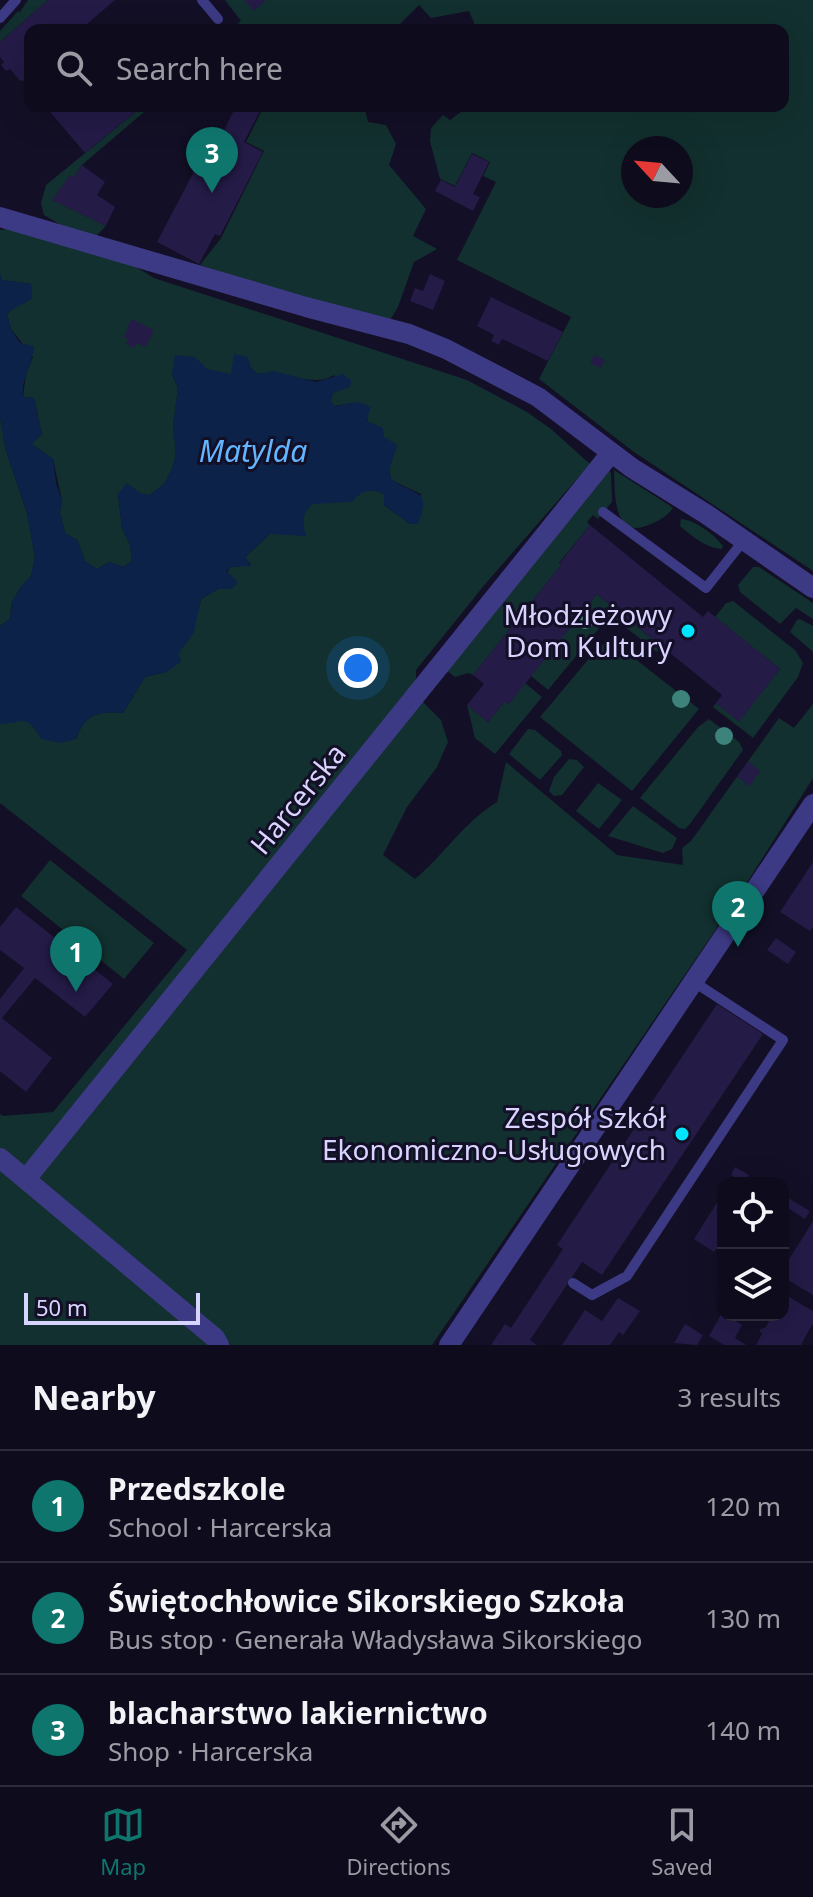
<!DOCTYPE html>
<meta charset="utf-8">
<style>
body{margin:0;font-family:"Noto Sans",sans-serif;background:#1c1929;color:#f1f3f6}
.controls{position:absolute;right:24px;bottom:24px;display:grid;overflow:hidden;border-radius:16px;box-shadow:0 8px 32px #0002}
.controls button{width:72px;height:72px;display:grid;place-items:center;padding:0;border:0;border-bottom:2px solid #2e2b3b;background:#0e0b1c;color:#f1f3f6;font:40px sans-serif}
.compass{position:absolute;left:621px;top:136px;width:72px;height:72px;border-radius:50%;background:#0e0b1c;box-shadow:0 8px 32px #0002;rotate:296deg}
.scale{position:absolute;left:24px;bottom:20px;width:176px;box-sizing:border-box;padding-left:8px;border:4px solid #d9d4ff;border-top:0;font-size:22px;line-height:28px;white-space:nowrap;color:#d9d4ff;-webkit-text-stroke:6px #130f26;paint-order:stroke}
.you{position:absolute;left:358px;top:668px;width:28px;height:28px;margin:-20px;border:6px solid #fff;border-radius:50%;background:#1a73e8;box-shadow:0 0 0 12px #1a73e833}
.badge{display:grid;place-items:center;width:52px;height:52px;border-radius:50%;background:#0f766e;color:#fff;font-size:26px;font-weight:700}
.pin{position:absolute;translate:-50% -66px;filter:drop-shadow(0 2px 4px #0008)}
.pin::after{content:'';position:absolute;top:42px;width:28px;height:24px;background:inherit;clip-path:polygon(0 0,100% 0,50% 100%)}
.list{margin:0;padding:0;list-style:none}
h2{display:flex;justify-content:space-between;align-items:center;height:104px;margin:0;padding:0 32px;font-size:34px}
h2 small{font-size:26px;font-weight:400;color:#9b9ba3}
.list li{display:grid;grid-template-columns:52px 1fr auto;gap:24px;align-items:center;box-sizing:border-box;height:112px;padding:0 32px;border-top:2px solid #2e2b3b}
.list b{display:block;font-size:30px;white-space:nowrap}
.list p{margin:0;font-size:26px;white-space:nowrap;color:#9b9ba3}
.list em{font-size:26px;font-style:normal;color:#9b9ba3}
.icon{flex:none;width:44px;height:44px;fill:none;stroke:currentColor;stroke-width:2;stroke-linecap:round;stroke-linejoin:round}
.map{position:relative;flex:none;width:813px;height:1345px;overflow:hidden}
.search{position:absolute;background:#0e0b1c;box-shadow:0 8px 32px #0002;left:24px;right:24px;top:24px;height:88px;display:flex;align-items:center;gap:20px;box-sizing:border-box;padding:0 28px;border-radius:16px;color:#9b9ba3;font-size:30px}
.sheet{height:440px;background:#0e0b1c}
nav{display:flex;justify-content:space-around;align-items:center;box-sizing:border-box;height:112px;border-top:2px solid #2e2b3b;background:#0e0b1c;font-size:22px;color:#9b9ba3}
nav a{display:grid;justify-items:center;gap:4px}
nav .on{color:#0f766e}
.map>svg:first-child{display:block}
.green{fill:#12302f;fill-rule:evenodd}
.water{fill:#0c2248}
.building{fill:#241b47}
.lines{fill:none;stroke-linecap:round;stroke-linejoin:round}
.service{stroke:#3d3a85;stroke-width:10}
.minor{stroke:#3d3a85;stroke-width:20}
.tree{fill:#3d827b}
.poi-dot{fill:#00e5ff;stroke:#130f26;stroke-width:3}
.labels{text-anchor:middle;stroke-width:6;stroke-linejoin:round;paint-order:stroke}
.poi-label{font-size:28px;fill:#d9d4ff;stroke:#130f26;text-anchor:end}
.street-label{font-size:28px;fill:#d9d4ff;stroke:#130f26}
.water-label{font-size:30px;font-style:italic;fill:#62b6ff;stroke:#130f26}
</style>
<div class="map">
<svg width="813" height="1345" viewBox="0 0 813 1345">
<rect width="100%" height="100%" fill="#130f26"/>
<path class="green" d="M28,0H48L0,42V31L18,11L20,12Z
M225,0H813V571L634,452L539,379L571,317L457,260L496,182L483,176L490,162L472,153L455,186L440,179L430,141L431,128L443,115L450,120L469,106H783V30H477L469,11L431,18L419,5L394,30H231L241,21ZM633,148H681V196H633Z
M143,106H151L82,165L74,177L70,176L53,200L106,226L97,235L71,231L44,215L41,203L46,185Z
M264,106H364L368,122L386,125L396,144L389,165L426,209L413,236L437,249L414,262L398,307L389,322L296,298L200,265L221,238L264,151L246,142Z
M17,228L118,256L154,278L467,380L527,412L551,429L590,464L486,583L416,670V695L441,720L448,742L437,767L407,807L383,855L415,879C444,855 464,822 497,802L506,762L617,855L683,865L682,848L691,841L779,718L794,728L813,704V778L740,894L432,1345H0V1114L3,1116L53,1112L187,950L0,803V724L22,719L76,739C85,714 97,711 123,713L145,677L166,672C182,649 196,627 201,599L218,589L230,567L251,565L245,557L270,534L283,533L303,526L304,513L312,504L372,489L384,494V505L410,524L421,494L391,480L382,428L368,422L367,417L352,403L334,406L330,401L333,393L338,390L334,375C313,389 286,369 257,374L251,368L232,374H172L178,388L173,427L176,453L173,467L164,484L150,495L118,494L122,528L130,545L132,561L124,567L109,562L97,569L85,561L77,540L65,533L60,512L62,501L53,459L31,444L42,434L34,398L23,397L26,374L33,357L11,329L7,314L31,284L1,280L0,273V230Z
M0,417L6,451L27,513L35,557L31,576L22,585L12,602L10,619L0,626Z
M607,469L611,473L612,502L598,519L593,515L587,522L590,525L559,563L561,565L473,675L469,673L455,677L446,670Z
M614,470L669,505L673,508C666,518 656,522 646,526C612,538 615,490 614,470Z
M681,519C695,520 714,534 723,546L722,549C707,548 692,537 680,526Z
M753,567H759L813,603V619L796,608L780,624L740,592L738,585Z
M597,594L661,646L657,652L610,615L548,690L531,676Z
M733,601L795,650L803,663L798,677L753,738L713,707L716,703L739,721L780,669L715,617L726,603Z
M800,619L813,626V652L790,632L797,620Z
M610,639L699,709L632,791L540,717L597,649Z
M525,683L542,697L495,754L475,738L467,705L488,722L505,701L509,704Z
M709,719L739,742L743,750L690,824L685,829L679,828L640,798L698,727Z
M528,729L535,730L561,751L562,755L540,780L509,754Z
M569,759L577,760L584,767L562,795L554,796L549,791L554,777Z
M598,783L622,800L599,829L576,811Z
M633,806L677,838L672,849L663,853L608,836Z
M50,860L154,943L124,979L21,896Z"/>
<path class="water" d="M0,273L2,280L31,284L32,298C24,305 15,306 7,314L11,329L20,343L34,346C33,364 21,378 23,397L34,398L42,434L32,444L53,459L56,483L62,501L60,512L65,533L77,540L85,561L97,569L109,562L124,567L132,561L130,545L122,528L118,494L127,483L140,493L150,495L164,484L173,467L176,453L173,427L178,388L172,374L175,355L195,357L207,369L231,374L234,354L248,357L251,368L258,374L274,371L316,382L343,374L351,380L350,387L333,393L331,401L334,406C350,404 358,398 371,408L367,417L368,422L383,428L384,437L397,445L389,471L391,479C416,497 432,488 418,524H410L384,505V494C370,488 362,490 352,502L312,504C302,514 302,522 306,536L270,534L245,557L251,566L231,567L226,571L238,582L232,589H218L201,599L194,632L179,653L181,662L166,672L145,677L123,713C97,711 85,714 76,739L61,743L41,739C26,713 25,723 0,724V626L10,619L12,602L22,585L31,576L35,557L27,513L6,451L0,417Z"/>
<path class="building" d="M48,0H115L80,30H30V88L22,80L20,81L10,69L6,71L1,65L4,62L0,57V42Z
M244,0H266L254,11Z
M45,106H136L139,109L85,153Z
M228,106H259L261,109L244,142L263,152L220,236L215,234L199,264L157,242L210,141L217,145L234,110Z
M472,154L489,162L473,194L480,197L473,211L435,191L441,180L455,187Z
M82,165L105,182L97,195L115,207L106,226L52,200L70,175L74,177Z
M430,274L445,281L433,310L410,301L415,288L423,291Z
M491,297L563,332L548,361L502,339L499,345L491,341L494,335L477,326Z
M131,319L154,330L146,347L137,343L134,348L126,344L128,339L124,337Z
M594,355L605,360L601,368L590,363Z
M590,525L703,617L708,611L780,669L739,722L716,703L722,695L597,594L509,704L505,701L488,722L467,705L484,684L473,675L561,565L559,564Z
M748,761L760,771L750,786L737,777Z
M813,862V927L810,931L780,912Z
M16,907L113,984L85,1017L35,978L2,1018L52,1058L26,1092L0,1071V999L24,968L0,950V927Z
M776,938L796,952L788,964L767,950Z
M717,1004L763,1034L602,1275L582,1262L530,1340L537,1345H491L505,1324L511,1328L563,1249L557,1245Z
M735,1167L749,1175L744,1182L731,1175Z
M723,1193V1240L714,1252L694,1239Z
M783,1195L810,1211L805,1219L783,1205Z
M813,1221V1295L783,1277V1269Z
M784,1294L813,1311V1323L801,1345H756L762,1334L759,1330L766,1327L772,1315H783Z
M618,1298L640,1311L623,1335L619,1332L610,1345H562L585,1310L602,1321Z
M723,1311V1315H731L729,1317L742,1325L735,1338L746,1345H724L709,1336Z
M685,1324L703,1335L697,1345L674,1343Z"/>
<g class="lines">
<path class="service" d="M202,0L218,19
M0,18L16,0
M603,512L706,588L744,540
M573,1283L592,1295L627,1276L783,1040L694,982"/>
<path class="minor" d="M0,217L306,307L409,334L446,349L538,397L632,468L706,514L813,588
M0,1158L215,1338L219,1345
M26,1179L611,453
M449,1345L813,804"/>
</g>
<g class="tree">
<circle cx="585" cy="620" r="9"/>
<circle cx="681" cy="699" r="9"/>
<circle cx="724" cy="736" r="9"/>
</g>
<g class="poi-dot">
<circle cx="688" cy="631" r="8"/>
<circle cx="682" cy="1134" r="8"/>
</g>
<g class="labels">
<g class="poi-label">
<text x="672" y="625">Młodzieżowy<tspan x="672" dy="32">Dom Kultury</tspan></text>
<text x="666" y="1128">Zespół Szkół<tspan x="666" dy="32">Ekonomiczno-Usługowych</tspan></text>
</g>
<g class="street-label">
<text transform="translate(298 799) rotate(-51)" y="10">Harcerska</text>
</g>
<g class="water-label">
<text x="253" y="462">Matylda</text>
</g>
</g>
</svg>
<div class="controls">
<button><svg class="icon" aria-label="locate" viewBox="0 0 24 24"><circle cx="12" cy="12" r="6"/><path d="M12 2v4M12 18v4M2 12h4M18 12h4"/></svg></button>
<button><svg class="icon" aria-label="layers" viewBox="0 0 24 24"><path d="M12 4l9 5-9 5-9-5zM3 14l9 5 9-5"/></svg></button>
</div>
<svg class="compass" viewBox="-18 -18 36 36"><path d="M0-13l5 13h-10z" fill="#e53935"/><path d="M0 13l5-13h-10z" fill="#9b9ba3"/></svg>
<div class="scale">50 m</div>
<div class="you"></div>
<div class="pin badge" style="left:76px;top:992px">1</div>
<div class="pin badge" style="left:738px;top:947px">2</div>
<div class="pin badge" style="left:212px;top:193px">3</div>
<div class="search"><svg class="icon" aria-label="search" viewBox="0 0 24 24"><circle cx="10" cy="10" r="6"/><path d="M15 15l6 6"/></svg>Search here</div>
</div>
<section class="sheet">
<h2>Nearby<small>3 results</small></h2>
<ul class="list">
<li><span class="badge">1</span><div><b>Przedszkole</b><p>School · Harcerska</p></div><em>120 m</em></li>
<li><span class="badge">2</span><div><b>Świętochłowice Sikorskiego Szkoła</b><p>Bus stop · Generała Władysława Sikorskiego</p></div><em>130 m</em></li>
<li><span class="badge">3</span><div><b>blacharstwo lakiernictwo</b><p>Shop · Harcerska</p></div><em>140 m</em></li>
</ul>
</section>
<nav>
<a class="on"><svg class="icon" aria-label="map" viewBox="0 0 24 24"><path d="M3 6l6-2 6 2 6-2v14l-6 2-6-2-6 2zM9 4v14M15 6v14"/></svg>Map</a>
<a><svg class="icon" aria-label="directions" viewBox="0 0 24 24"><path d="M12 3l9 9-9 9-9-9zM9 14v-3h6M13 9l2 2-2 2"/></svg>Directions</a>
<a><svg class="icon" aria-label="saved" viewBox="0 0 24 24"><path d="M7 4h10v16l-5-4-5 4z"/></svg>Saved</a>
</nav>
